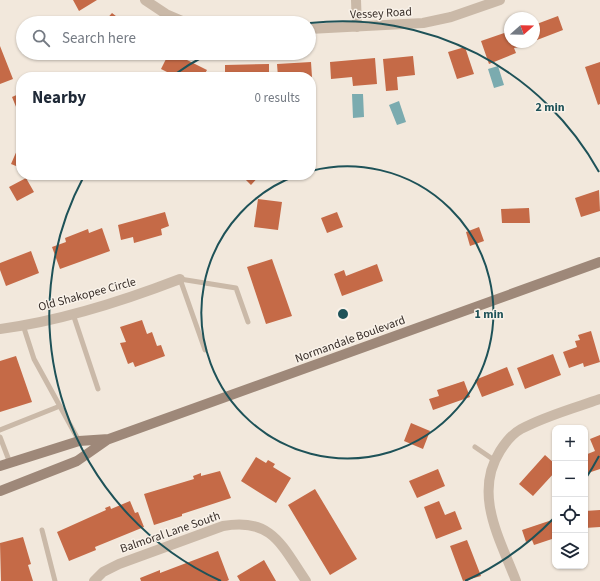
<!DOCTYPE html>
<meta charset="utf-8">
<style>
body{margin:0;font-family:"Source Sans 3",sans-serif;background:#f6f6f7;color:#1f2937}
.controls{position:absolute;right:12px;bottom:12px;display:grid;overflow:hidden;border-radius:8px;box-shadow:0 1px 3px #0004}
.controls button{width:36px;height:36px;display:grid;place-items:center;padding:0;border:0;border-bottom:1px solid #e0e1e3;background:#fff;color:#1f2937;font:20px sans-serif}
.compass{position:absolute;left:504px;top:12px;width:36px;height:36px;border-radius:50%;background:#fff;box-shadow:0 1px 3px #0004;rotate:70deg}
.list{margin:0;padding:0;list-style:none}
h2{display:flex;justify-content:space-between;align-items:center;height:52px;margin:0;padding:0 16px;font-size:17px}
h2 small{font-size:13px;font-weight:400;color:#747a83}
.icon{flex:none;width:22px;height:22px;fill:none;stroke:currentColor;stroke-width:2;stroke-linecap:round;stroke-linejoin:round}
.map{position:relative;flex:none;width:600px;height:581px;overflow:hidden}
.search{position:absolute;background:#fff;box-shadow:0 1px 3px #0004;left:16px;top:16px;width:300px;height:44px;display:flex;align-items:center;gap:10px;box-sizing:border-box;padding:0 14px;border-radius:22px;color:#747a83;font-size:15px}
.panel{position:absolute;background:#fff;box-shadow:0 1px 3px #0004;left:16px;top:72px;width:300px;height:108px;border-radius:16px}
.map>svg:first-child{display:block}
.water{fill:#7babaf}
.building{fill:#c56a47}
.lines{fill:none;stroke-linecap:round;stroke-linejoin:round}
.lane{stroke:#cab9a8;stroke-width:5}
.street{stroke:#cab9a8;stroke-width:10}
.secondary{stroke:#9e8879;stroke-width:10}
.ring{fill:none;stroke:#1e5258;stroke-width:2}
.labels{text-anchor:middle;stroke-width:3;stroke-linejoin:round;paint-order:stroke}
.street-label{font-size:12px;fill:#372d28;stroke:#f9f2e9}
.centre{fill:#1e5258;stroke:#f9f2e9;stroke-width:2}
.ring-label{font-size:12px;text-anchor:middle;font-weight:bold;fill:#1e5258;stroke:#f9f2e9;stroke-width:3;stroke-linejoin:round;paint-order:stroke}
</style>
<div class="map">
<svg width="600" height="581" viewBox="0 0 600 581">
<rect width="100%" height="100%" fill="#f2e8dc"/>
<path class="water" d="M498,66L504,85L494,88L488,69Z
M352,94H363L364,117L353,118Z
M399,101L406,122L397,125L389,105Z"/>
<path class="building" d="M73,0H97L79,11Z
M112,13L125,23H103Z
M558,16L563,30L537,40L534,25Z
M510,31V42H517L519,47L514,48L516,53L489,64L481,41Z
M0,46L13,79L0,84Z
M465,47L474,74L457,79L448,52Z
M169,53H173L207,70L203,77H177L161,69Z
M413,56L415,75L397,77L398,90L386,91L383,59Z
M375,58L377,84L353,86L352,77L331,79L330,62Z
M311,62L312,77H278L277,64Z
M600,62V104L598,105L585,67Z
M269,64V77H225V65Z
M21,93V119L12,97Z
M21,141V168L11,164Z
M241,175H260L251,185Z
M26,178L34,192L17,201L9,187Z
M599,190L600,211L581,217L575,198Z
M258,199L282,202L278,230L254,227Z
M529,208L530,223H502L501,209Z
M165,212L169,226L161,229L162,235L134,243L133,237L121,240L118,225Z
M337,212L343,227L327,233L321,218Z
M479,227L484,241L470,246L466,232Z
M102,228L110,251L60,269L52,247L66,242L65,238L88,229L89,233Z
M31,251L39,273L6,286L0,270V263Z
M272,259L292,316L266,324L247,267Z
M377,264L383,281L342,296L334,274L344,270L346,276Z
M142,320L147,334L152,332L157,346L161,345L165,356L135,367L133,362L128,364L120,343L126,342L120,327Z
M591,331L600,362L584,367L583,363L569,368L563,352L577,347L575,341L580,340L578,335Z
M553,354L561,375L525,389L517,368Z
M16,356L32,402L0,412V361Z
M507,367L514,385L482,397L475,380Z
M464,381L470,397L433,410L429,399L439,396L437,390Z
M411,423L430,431L423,449L404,441Z
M600,435V469L588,473L585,465V455L595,451L590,439Z
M545,455L555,464V472L533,496L519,484Z
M256,457L266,463L268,460L275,464L273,467L291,478L276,503L241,481Z
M438,469L445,486L417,498L409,481Z
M220,471L231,498L182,514V516L154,525L144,494L194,479L193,476L201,473V476Z
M315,489L357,559L330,575L288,505Z
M130,501L135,513L138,512L144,527L95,547L96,550L69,561L57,532L106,510L105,508L110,506L111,509Z
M439,501L445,515L455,511L462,529L436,539L424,507Z
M600,510V527L585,528V511Z
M555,519V538L534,545L532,540L526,542L522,530Z
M23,537L31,564L28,565L33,581H1L0,543Z
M467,540L481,576L463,581L450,546Z
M218,551L229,580L227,581H141L140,578L160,570V573Z
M264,560L276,581H240L237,576Z"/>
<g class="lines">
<path class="lane" d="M73,314L98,389
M23,325L34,359L79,441
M205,350L180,279L236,288L248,322
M0,430L60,406
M0,437L10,463
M475,447L494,460
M42,530L55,581"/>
<path class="street" d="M145,0L166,14L187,23
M356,0L357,27
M309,29L423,23L451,17L500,0
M0,329C61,321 123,301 180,279
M94,581L103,572L119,564L223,526C272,517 282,546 306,581
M516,581C500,539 473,494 500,451C505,443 512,434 521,429C545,416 574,408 600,399"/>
<path class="secondary" d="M0,466L79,441L109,439L600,262
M0,491L77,461L107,440"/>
</g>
<g class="ring">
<path d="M311 171A146 146 0 1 1 298 175"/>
<path d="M599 456A293 293 0 0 1 586 478M554 518A293 293 0 0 1 465 581M221 581A293 293 0 0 1 84 176M171 77A293 293 0 0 1 208 54M310 23A293 293 0 0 1 599 172"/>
</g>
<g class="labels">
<g class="street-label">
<text transform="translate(381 13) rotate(-3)" y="4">Vessey Road</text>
<text transform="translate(87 294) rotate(-15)" y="4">Old Shakopee Circle</text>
<text transform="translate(350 339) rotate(-20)" y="4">Normandale Boulevard</text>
<text transform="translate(170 532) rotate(-19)" y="4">Balmoral Lane South</text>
</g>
</g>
<circle cx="343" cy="314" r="6" class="centre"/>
<g class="ring-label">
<text x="550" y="111">2 min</text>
<text x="489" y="318">1 min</text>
</g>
</svg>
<div class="controls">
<button>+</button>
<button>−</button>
<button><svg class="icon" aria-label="locate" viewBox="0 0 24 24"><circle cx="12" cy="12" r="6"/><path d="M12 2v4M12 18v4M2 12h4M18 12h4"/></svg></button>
<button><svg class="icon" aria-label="layers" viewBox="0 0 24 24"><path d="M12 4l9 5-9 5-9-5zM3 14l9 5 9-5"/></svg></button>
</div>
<svg class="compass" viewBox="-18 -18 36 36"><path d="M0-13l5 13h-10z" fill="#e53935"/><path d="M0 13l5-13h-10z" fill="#747a83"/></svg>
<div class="search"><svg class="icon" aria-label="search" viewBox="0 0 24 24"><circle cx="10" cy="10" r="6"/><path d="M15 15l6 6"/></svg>Search here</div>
<section class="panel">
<h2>Nearby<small>0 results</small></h2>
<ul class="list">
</ul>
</section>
</div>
